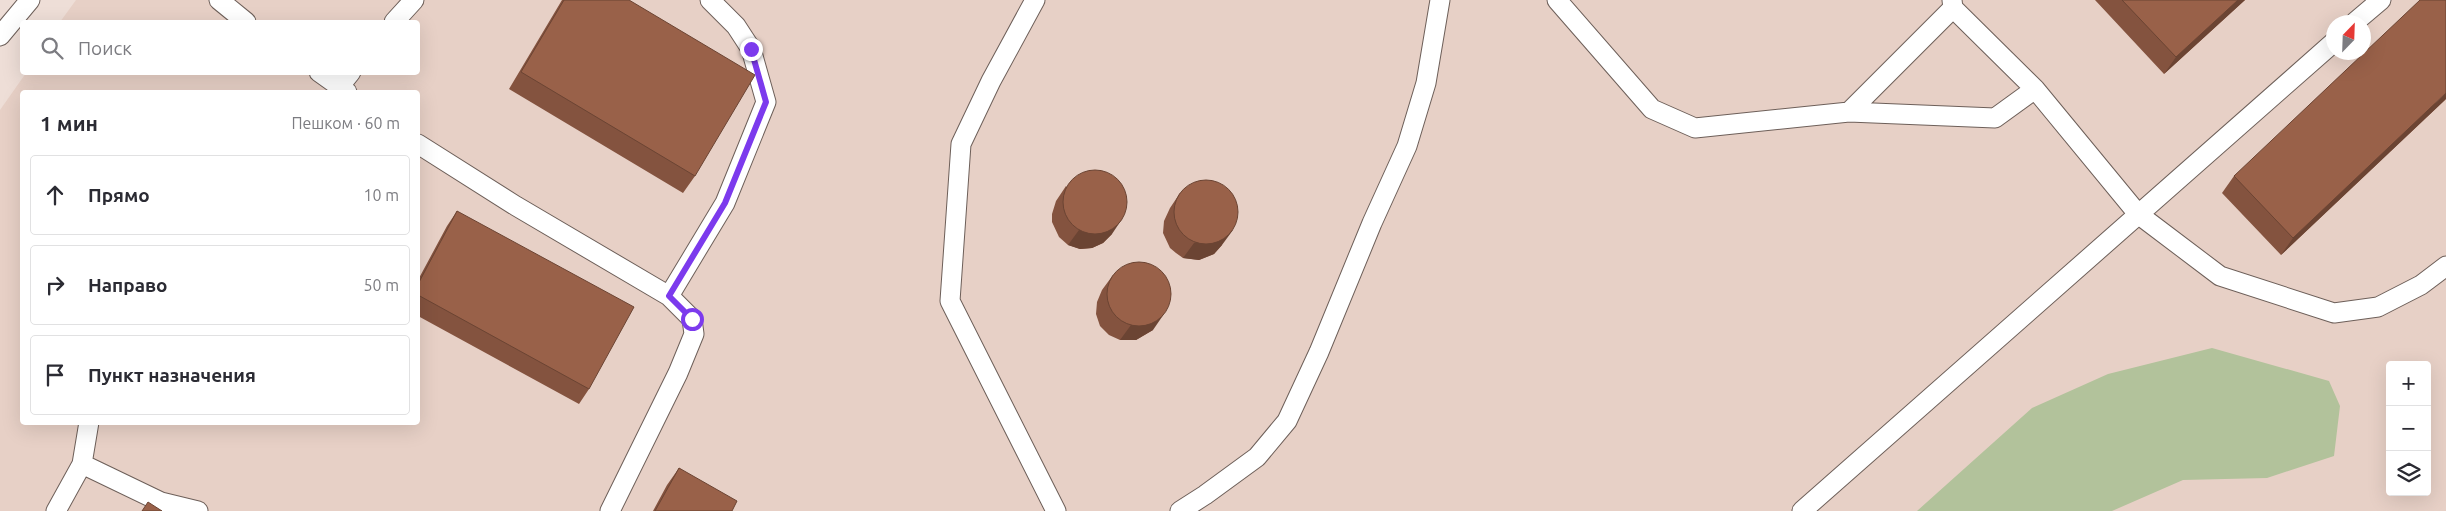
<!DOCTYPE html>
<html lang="ru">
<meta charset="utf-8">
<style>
body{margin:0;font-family:Ubuntu,sans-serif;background:#f7f7f7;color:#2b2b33}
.controls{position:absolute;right:15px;bottom:15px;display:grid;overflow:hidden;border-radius:5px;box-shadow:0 5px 20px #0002}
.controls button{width:45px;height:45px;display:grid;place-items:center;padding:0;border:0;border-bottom:1px solid #e1e1e2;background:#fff;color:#2b2b33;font:25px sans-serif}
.compass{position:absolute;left:2326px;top:15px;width:45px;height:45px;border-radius:50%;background:#fff;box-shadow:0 5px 20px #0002;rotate:23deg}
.stop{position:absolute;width:15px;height:15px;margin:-11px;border:4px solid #7c3aed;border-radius:50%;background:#fff}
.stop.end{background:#7c3aed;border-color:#fff;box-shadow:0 1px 5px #0008}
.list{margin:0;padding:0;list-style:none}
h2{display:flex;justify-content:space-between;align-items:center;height:65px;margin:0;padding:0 20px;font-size:21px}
h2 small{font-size:16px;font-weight:400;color:#7c7c81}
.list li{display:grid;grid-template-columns:32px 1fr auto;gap:15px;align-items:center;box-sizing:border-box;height:80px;margin:0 10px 10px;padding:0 10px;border:1px solid #e1e1e2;border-radius:5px}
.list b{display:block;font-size:19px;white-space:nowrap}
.list em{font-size:16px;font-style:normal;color:#7c7c81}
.icon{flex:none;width:28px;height:28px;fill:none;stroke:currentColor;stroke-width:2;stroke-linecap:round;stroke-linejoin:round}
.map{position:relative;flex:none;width:2446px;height:511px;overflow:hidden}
.search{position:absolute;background:#fff;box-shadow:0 5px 20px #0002;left:20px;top:20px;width:400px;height:55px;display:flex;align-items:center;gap:12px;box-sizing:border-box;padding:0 18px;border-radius:5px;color:#7c7c81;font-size:19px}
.panel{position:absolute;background:#fff;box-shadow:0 5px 20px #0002;left:20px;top:90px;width:400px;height:335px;border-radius:5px}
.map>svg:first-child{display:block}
.built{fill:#e7d0c6;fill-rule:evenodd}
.green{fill:#b2c29b}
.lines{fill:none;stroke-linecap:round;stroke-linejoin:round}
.service-casing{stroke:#6d5f59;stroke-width:21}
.service{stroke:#fff;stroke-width:19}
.wall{fill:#84533f}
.shaded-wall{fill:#6b4433}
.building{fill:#996149;stroke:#6b4433}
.route{stroke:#7c3aed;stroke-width:6}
</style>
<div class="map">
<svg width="2446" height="511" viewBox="0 0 2446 511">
<rect width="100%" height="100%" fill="#eeded7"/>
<path class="built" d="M76,0H2446V511H0V110L26,73L418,72V22H60ZM2334,22H2364V52H2334ZM22,92H418V422H22ZM2390,365H2427V492H2390Z"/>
<path class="green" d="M2212,348L2329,381L2340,406L2334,456L2267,478L2183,480L2112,511H1917L2032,408L2108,374Z"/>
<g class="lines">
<g class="service-casing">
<path id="service" d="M219,0L246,22
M1035,0L991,81L961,144L950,301L1056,511
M1557,0L1652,109L1695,128L1849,112L1995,118L2035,89
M1952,0L1953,8L2035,89L2138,214L2220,276L2334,313L2378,307L2421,285L2446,266
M394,22L414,0
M2355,22L2381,0
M0,36L30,0
M319,72L347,92
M339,87L351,72
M1849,112L1953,8
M418,144L516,206L669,296L692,319L694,334L678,373L610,511
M669,296L725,203L766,102L751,49L736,26L710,0
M89,422L82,464L161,502L198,511
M56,511L82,464
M1180,511L1205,495L1257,457L1287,421L1319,352L1372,223L1407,146L1426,83L1440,0
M1802,511L2334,42"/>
</g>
<use href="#service" class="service"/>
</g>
<path class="wall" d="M562,0H629L695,176L683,193L509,89Z
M2095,0H2245L2164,74Z
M2446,99L2281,255L2222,193L2234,176Z
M1066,186L1112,234L1103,243L1092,248L1080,249L1068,245L1059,237L1052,222V214L1056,201Z
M1180,193L1222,245L1214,254L1199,260L1183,258L1176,253L1170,248L1163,233L1164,221L1170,208Z
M457,211L589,389L579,404L418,316V280L447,226Z
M1113,275L1153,330L1136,340H1120L1109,335L1100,326L1096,314L1097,302L1102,290Z
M679,468L732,511H653L667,485Z"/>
<path class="shaded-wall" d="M2238,0H2245L2164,74L2176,57Z
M2446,93V99L2281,255L2293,238Z
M1122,219L1112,234L1103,243L1092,248L1080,249L1068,245L1079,230Z
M1233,230L1222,245L1214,254L1199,260L1183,258L1194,243Z
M1164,314L1153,330L1136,340H1120L1131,325Z"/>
<path class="building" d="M564,0H629L755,75L695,176L521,72Z
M2122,0H2238L2176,57Z
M2420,0H2446V93L2293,238L2234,176Z
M1063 202a32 32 0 1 1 64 0a32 32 0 1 1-64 0Z
M1174 212a32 32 0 1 1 64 0a32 32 0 1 1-64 0Z
M457,211L634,307L589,389L418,295V284Z
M1107 294a32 32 0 1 1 64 0a32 32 0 1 1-64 0Z
M679,468L737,501L732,511H655Z
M148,502L162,511H142Z"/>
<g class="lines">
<path class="route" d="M692,319L669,296L725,203L766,102L751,49"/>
</g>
</svg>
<div class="controls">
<button>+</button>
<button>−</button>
<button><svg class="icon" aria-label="layers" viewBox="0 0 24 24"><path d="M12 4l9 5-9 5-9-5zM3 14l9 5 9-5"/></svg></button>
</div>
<svg class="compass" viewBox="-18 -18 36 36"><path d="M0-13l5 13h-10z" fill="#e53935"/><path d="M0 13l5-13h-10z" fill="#7c7c81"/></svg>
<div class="stop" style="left:692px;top:319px"></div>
<div class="stop end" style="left:751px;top:49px"></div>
<div class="search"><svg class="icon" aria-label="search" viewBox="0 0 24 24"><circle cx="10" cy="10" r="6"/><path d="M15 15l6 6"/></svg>Поиск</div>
<section class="panel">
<h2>1 мин<small>Пешком · 60 m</small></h2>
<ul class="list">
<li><svg class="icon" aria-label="ahead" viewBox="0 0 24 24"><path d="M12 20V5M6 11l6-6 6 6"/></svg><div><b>Прямо</b></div><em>10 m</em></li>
<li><svg class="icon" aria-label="right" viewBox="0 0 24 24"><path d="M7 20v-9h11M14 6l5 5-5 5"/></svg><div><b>Направо</b></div><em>50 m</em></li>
<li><svg class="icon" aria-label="arrive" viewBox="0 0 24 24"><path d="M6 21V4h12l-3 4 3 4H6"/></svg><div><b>Пункт назначения</b></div></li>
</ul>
</section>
</div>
